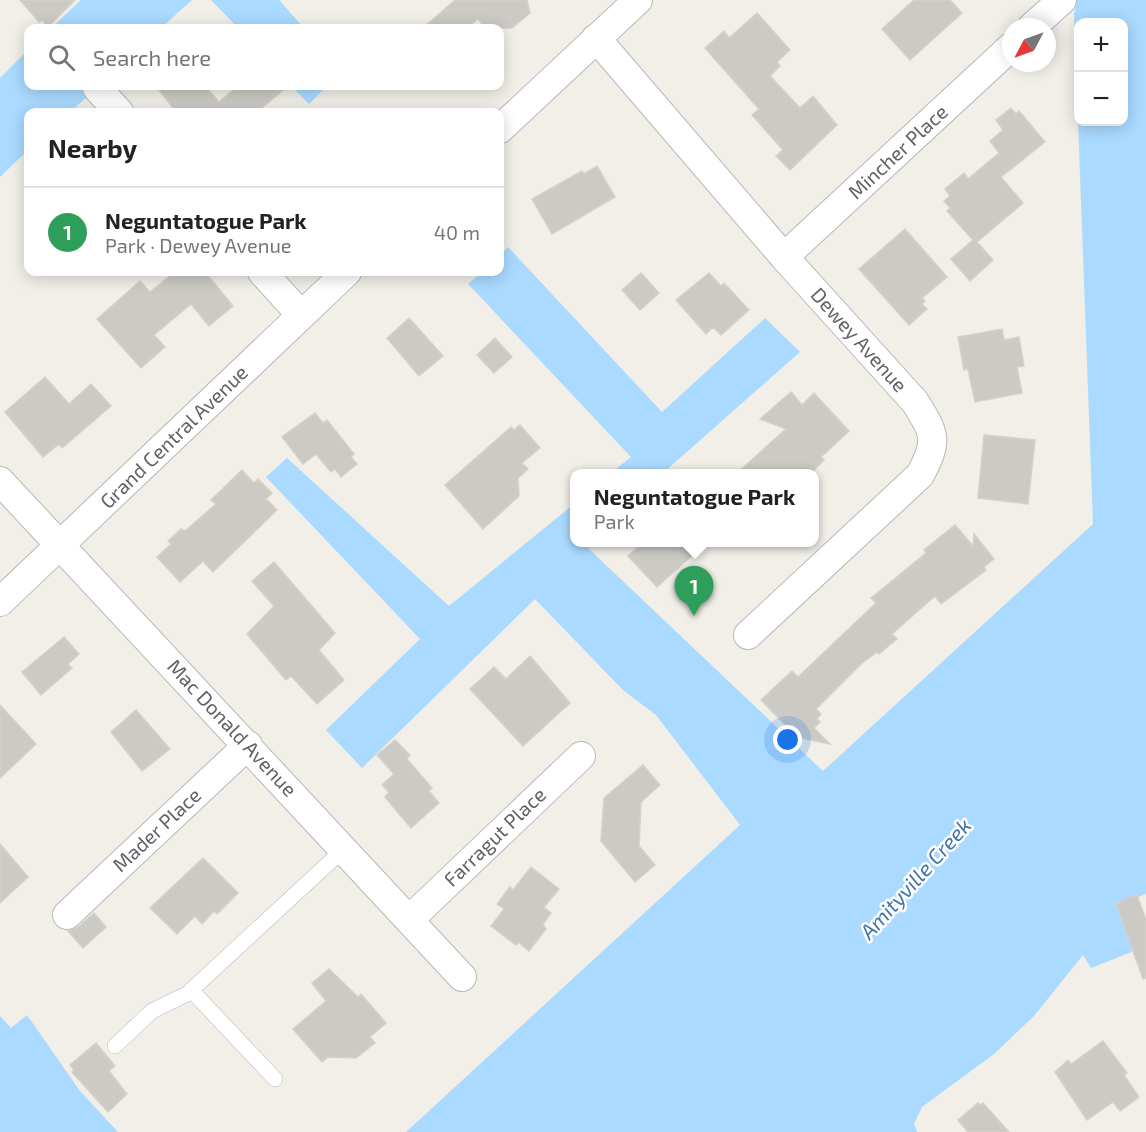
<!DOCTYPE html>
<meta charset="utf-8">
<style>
body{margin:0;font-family:"Exo 2",sans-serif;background:#f2f2f2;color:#222}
.controls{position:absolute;right:18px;top:18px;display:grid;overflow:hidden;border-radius:12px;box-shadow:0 3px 15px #0003}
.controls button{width:54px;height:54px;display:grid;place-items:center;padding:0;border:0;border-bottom:2px solid #e0e0e0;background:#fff;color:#222;font:30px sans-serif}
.compass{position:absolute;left:1002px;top:18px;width:54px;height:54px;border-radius:50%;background:#fff;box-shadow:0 3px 15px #0003;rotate:229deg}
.you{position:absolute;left:788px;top:740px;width:21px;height:21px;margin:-15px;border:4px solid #fff;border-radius:50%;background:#1a73e8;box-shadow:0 0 0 9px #1a73e833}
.badge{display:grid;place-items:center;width:39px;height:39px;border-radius:50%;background:#d93025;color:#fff;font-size:20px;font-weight:700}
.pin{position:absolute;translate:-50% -50px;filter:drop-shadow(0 2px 3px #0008)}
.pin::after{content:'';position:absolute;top:32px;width:21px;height:18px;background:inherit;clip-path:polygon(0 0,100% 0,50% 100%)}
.popup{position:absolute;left:570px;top:469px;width:249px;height:78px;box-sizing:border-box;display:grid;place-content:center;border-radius:12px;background:#fff;filter:drop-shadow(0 2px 4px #0005);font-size:20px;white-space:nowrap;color:#767676}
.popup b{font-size:22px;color:#222}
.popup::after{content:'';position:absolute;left:50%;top:100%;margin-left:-12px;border:12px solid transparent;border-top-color:#fff}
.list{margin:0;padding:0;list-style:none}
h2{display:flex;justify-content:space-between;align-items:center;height:78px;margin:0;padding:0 24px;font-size:26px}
h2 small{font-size:20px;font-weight:400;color:#767676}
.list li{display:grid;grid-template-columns:39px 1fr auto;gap:18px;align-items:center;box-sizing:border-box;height:90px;padding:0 24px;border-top:2px solid #e0e0e0}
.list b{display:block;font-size:22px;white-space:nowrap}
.list p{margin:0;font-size:20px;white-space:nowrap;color:#767676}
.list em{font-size:20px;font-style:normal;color:#767676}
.icon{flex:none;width:33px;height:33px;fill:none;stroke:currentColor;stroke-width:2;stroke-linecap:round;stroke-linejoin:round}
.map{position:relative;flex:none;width:1146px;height:1132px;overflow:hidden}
.search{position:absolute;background:#fff;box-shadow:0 3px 15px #0003;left:24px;top:24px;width:480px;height:66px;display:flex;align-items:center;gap:15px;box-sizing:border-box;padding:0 21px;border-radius:12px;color:#767676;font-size:22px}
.panel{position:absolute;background:#fff;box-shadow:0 3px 15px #0003;left:24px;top:108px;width:480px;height:168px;border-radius:12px}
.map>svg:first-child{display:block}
.water{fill:#aadaff;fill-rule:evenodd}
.building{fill:#cccac5;stroke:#d6d1c6;stroke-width:1.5}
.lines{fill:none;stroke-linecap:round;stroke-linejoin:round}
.lane-casing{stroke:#b5b8bc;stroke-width:16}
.street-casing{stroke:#b5b8bc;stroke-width:30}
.lane{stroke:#fff;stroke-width:15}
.street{stroke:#fff;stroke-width:28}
.labels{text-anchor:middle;stroke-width:5;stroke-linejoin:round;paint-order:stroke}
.street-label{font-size:20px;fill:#5f6368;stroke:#fff}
.water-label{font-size:21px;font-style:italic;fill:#4174aa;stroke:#fff}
</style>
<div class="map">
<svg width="1146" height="1132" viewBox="0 0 1146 1132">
<rect width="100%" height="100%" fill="#f1efe8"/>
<path class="water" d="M81,0H192L161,28H51Z
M211,0H279L304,28H238Z
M1077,0H1146V894L1121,904L1139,949L1091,968L1083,955L1034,1016L994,1054L922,1107L914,1124L917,1132H406L740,825L656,715L623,690L535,599L362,768L326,730L420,639L266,477L287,458L449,606L574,504V542L593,543L588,548L823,771L1093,524L1074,14ZM1078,22H1124V122H1078Z
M28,50V86H99L70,112H28V150L0,177V78Z
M291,86H327L309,104Z
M508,247L662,412L765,318L800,352L663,473H611L631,457L468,284L482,272H500V255Z
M27,1015L80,1091L118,1132H0V1016L11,1028Z"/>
<path class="building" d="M20,0H75L48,27L42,20L39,22Z
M455,0H527L530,13L512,28H486L478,19L466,28H423Z
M914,0H950L962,13L910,60L882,29Z
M757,13L790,50L777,62L780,66L770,76L800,108L813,96L837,125L790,170L776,156L783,150L752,115L759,109L705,48L724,31L729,38Z
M156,86H205L219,102L238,86H288L257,112H176Z
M1011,108L1016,114L1019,111L1025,118L1045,142L1001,177L1023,203L977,242L993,260L970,281L951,259L973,240L947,211L950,208L944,201L950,196L945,189L964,173L968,179L999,153L990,141L1003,130L996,120Z
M597,166L615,197L552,234L532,199L582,171L584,174Z
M905,229L947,277L922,298L925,301L922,304L927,309L909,325L859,269Z
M175,272H205L233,306L209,326L191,304L154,335L165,347L141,368L97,319L140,281L150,292Z
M641,273L659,293L640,310L622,290Z
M709,273L721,286L724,283L749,310L721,335L713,327L706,334L676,300Z
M409,318L443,356L419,376L387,338Z
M1002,329L1004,340L1019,337L1024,366L1017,367L1022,393L975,402L968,369L964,370L958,337Z
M495,338L512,357L494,373L477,355Z
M45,377L69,404L91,384L111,406L62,448L59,444L43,457L5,412Z
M791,392L802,405L814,393L849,431L821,457L824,460L810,474H736L786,429L760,419Z
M315,413L323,423L327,420L354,454L351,457L357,464L341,477L335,469L331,472L316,454L303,464L282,437Z
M520,425L540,448L522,463L528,469L518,478L519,496L483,529L445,485L511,427L514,430Z
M984,435L1035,440L1028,504L978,498Z
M242,470L254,483L258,479L272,493L266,499L277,510L213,572L203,561L180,582L157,557L171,544L168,541L181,529L185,531L216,504L211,500Z
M955,525L973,546L974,534L994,559L984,567L986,570L941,604L935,596L892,634L897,639L879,654L877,652L861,664L816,709L821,714L817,719L820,722L814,728L830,744L797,737L761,700L792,671L798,677L876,603L871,598L926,553L924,550Z
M643,543H706L657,587L628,556Z
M274,562L335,633L319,650L344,680L317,704L291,676L286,680L247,634L274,606L252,581Z
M64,637L79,654L68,664L72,668L41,695L22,672Z
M530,656L570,703L523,746L470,689L494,667L506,679Z
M0,705L36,744L0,778Z
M136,710L170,749L142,771L111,732Z
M395,740L410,755L407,759L432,788L429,791L439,803L411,828L385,797L389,792L382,785L394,774L377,755Z
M643,765L660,785L641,802L639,846L655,865L635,882L601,841L604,798Z
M0,844L28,877L0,903Z
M203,858L238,893L217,914L214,911L202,924L195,916L177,934L150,908Z
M531,867L559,889L544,907L551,913L543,924L546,929L529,951L518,942L516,945L491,926L504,909L497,904L510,887L513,890Z
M1137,895L1146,920V978L1143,979L1116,903Z
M94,913L106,927L83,948L68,931L78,927Z
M329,969L358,997L361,994L386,1023L370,1037L375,1043L356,1058L328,1057L322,1062L293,1029L326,1001L312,983Z
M1103,1041L1127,1073L1124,1075L1139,1097L1120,1111L1113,1102L1087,1120L1055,1072L1068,1060L1071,1064Z
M96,1043L115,1066L109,1071L127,1094L108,1112L72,1072L74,1070L70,1065Z
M978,1103L980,1105L983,1103L1009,1132H968L958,1120Z"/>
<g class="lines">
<g class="lane-casing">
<path id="lane" d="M191,990L275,1079
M115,1046L152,1011L187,994L344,849"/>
</g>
<g class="street-casing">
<path id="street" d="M1032,27L1062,0
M596,38L784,257L915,402C935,434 939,440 920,475L748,635
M97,88L119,112
M500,129L638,0
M784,257L1011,47
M262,272L301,315
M0,481L462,977
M0,602L347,272
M67,915L248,745
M410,919L581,756"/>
</g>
<use href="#lane" class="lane"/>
<use href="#street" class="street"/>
</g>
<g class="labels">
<g class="street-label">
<text transform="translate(898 152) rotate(-43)" y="7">Mincher Place</text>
<text transform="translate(859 340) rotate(48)" y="7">Dewey Avenue</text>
<text transform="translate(174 437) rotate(-44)" y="7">Grand Central Avenue</text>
<text transform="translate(232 728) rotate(47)" y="7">Mac Donald Avenue</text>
<text transform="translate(157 830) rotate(-43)" y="7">Mader Place</text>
<text transform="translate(495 837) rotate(-44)" y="7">Farragut Place</text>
</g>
<g class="water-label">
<text transform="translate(916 879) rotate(-48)" y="7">Amityville Creek</text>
</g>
</g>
</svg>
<div class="controls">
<button>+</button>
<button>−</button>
</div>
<svg class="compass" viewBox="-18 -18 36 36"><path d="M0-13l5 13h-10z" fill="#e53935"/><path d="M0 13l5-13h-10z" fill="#767676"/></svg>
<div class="you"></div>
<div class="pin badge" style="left:694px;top:616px;background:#2e9e5b">1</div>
<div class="popup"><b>Neguntatogue Park</b>Park</div>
<div class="search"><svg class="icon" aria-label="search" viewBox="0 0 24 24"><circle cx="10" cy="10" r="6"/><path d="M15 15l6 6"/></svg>Search here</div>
<section class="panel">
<h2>Nearby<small></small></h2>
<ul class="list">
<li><span class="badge" style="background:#2e9e5b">1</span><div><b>Neguntatogue Park</b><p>Park · Dewey Avenue</p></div><em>40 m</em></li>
</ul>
</section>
</div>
